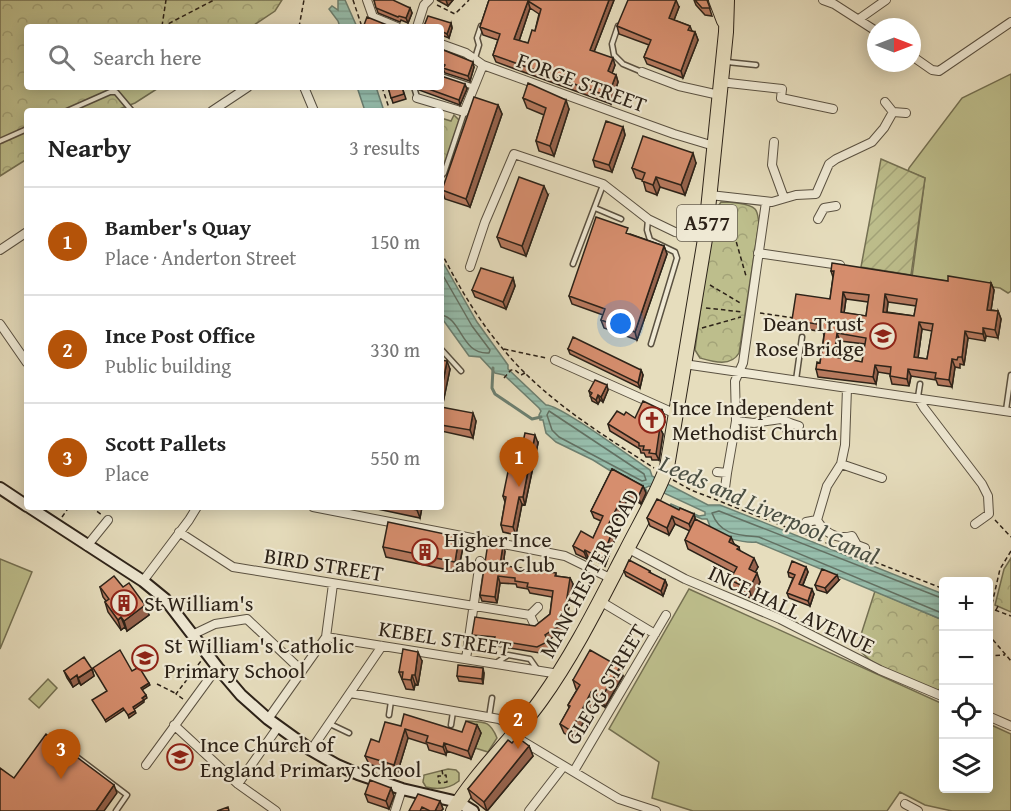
<!DOCTYPE html>
<meta charset="utf-8">
<style>
body{margin:0;font-family:"Gentium Book Plus",serif;background:#f2f2f2;color:#222}
.controls{position:absolute;right:18px;bottom:18px;display:grid;overflow:hidden;border-radius:6px;box-shadow:0 3px 15px #0003}
.controls button{width:54px;height:54px;display:grid;place-items:center;padding:0;border:0;border-bottom:2px solid #e0e0e0;background:#fff;color:#222;font:30px sans-serif}
.compass{position:absolute;left:867px;top:18px;width:54px;height:54px;border-radius:50%;background:#fff;box-shadow:0 3px 15px #0003;rotate:90deg}
.you{position:absolute;left:621px;top:324px;width:21px;height:21px;margin:-15px;border:4px solid #fff;border-radius:50%;background:#1a73e8;box-shadow:0 0 0 9px #1a73e833}
.badge{display:grid;place-items:center;width:39px;height:39px;border-radius:50%;background:#b45309;color:#fff;font-size:20px;font-weight:700}
.pin{position:absolute;translate:-50% -50px;filter:drop-shadow(0 2px 3px #0008)}
.pin::after{content:'';position:absolute;top:32px;width:21px;height:18px;background:inherit;clip-path:polygon(0 0,100% 0,50% 100%)}
.list{margin:0;padding:0;list-style:none}
h2{display:flex;justify-content:space-between;align-items:center;height:78px;margin:0;padding:0 24px;font-size:26px}
h2 small{font-size:20px;font-weight:400;color:#767676}
.list li{display:grid;grid-template-columns:39px 1fr auto;gap:18px;align-items:center;box-sizing:border-box;height:108px;padding:0 24px;border-top:2px solid #e0e0e0}
.list b{display:block;font-size:22px;white-space:nowrap}
.list p{margin:0;font-size:20px;white-space:nowrap;color:#767676}
.list em{font-size:20px;font-style:normal;color:#767676}
.icon{flex:none;width:33px;height:33px;fill:none;stroke:currentColor;stroke-width:2;stroke-linecap:round;stroke-linejoin:round}
.map{position:relative;flex:none;width:1011px;height:811px;overflow:hidden}
.search{position:absolute;background:#fff;box-shadow:0 3px 15px #0003;left:24px;top:24px;width:420px;height:66px;display:flex;align-items:center;gap:15px;box-sizing:border-box;padding:0 21px;border-radius:6px;color:#767676;font-size:22px}
.panel{position:absolute;background:#fff;box-shadow:0 3px 15px #0003;left:24px;top:108px;width:420px;height:402px;border-radius:6px}
.map>svg:first-child{display:block}
.grass{fill:#bdbe8c;stroke:#747052;stroke-width:1.5}
.forest{fill:url(#forest-crowns);stroke:#747052;stroke-width:1.5}
.garden{fill:url(#garden-furrows);stroke:#747052;stroke-width:1.5}
.water{fill:url(#water-rules);stroke:#6c7f70;stroke-width:1.5}
.lines{fill:none;stroke-linecap:round;stroke-linejoin:round}
.shore{stroke:#627062;stroke-width:1.5}
.stream{stroke:#6c7f70;stroke-width:3}
.lane-casing{stroke:#5a5141;stroke-width:7}
.street-casing{stroke:#5a5141;stroke-width:10}
.secondary-casing{stroke:#2c2218;stroke-width:14}
.highway-casing{stroke:#2c2218;stroke-width:16}
.path{stroke:#2c2218;stroke-width:1.5;stroke-dasharray:4.5 3;stroke-linecap:butt}
.lane{stroke:#efe9d4;stroke-width:4}
.street{stroke:#efe9d4;stroke-width:8}
.secondary{stroke:#efe9d4;stroke-width:10}
.highway{stroke:#e6ddbd;stroke-width:14}
.wall{fill:#b87a5f;stroke:#2c2218;stroke-width:1.5;fill-rule:evenodd}
.shaded-wall{fill:#96634d;stroke:#2c2218;stroke-width:1.5}
.building{fill:#d68e6e;stroke:#2c2218;stroke-width:1.5;fill-rule:evenodd}
.labels{text-anchor:middle;stroke-width:4.5;stroke-linejoin:round;paint-order:stroke}
.shield{fill:#efe9d4;stroke:#665e50;stroke-width:1.5}
.shield-label{font-size:21px;font-weight:bold;fill:#2c2218}
.street-label{font-size:22px;fill:#2c2218;stroke:#efe9d4}
.poi-label{font-size:22px;fill:#2c2218;stroke:#efe9d4;text-anchor:start}
.water-label{font-size:24px;font-style:italic;fill:#4c5044;stroke:#efe9d4}
</style>
<div class="map">
<svg width="1011" height="811" viewBox="0 0 1011 811">
<defs>
<pattern id="forest-crowns" width="20" height="18" patternUnits="userSpaceOnUse" patternTransform="scale(1.5)"><rect width="20" height="18" fill="#bdbe8c"/><path d="M2 6a3 3 0 1 1 6 0M12 15a3 3 0 1 1 6 0" fill="none" stroke="#a3a378"/></pattern>
<pattern id="garden-furrows" width="10" height="10" patternUnits="userSpaceOnUse" patternTransform="scale(1.5)"><rect width="10" height="10" fill="#bdbe8c"/><path d="M-1 1l2-2M0 10L10 0M9 11l2-2" fill="none" stroke="#a3a378"/></pattern>
<pattern id="water-rules" width="6" height="5" patternUnits="userSpaceOnUse" patternTransform="scale(1.5)"><rect width="6" height="5" fill="#97bdab"/><path d="M0 2.5h6" fill="none" stroke="#82a292"/></pattern>
</defs>
<rect width="100%" height="100%" fill="#e6ddbd"/>
<filter id="stains"><feTurbulence type="fractalNoise" baseFrequency=".00333" numOctaves="4"/><feColorMatrix values="0 0 0 0 .2 0 0 0 0 .09 0 0 0 0 .02 0 0 0 .5 -.17"/></filter>
<radialGradient id="worn" r=".72"><stop offset=".6" stop-color="#630" stop-opacity="0"/><stop offset="1" stop-color="#630" stop-opacity=".3"/></radialGradient>
<path class="grass" d="M1011,74V291L1008,293L1000,288L912,277L925,178L908,171L909,168L962,98Z
M0,559L32,572L0,649Z
M689,589L943,704L944,788H988L989,724L1011,734V811H952L925,805L900,792L887,811H693L652,798L659,762L609,729Z
M48,679L57,688L39,708L29,699Z
M468,721C485,722 490,721 497,738L488,752L475,748L480,733L469,729Z
M448,769L456,770L459,773V781C449,789 438,790 426,787L423,782L424,775Z"/>
<path class="forest" d="M0,0H282L275,11L251,27H27V87H160L135,103L114,111H27V159L0,176Z
M454,115L460,121L441,179V118L451,121Z
M721,202C729,202 749,203 755,209C758,212 758,218 759,223L739,353C731,367 714,362 700,358L695,350L714,212Z
M1011,558V612L995,605L1004,569Z
M875,591L943,620V689L936,690C910,680 875,671 857,647Z"/>
<path class="garden" d="M881,159L925,178L911,275L861,267Z"/>
<path class="water" d="M338,0H345L357,27H340L338,21L329,9L332,6L338,10Z
M357,87H376L384,111H365Z
M441,259L477,322L508,365V369L546,405C559,404 633,459 650,470L652,476L708,505H720L943,594V620L756,542C745,543 718,538 711,528C709,526 709,522 707,519H702L670,506L671,504L699,516L705,515V512L649,486L645,488L647,491L644,492L593,460L556,442L546,433L543,420H540L539,415L541,411L539,408L504,375L495,373L480,357L469,356L441,317Z"/>
<g class="lines">
<path class="shore" d="M441,272L472,326L490,350L489,353C461,355 462,318 441,315
M549,411L644,474L646,480L642,481L559,437L552,430L547,415Z
M944,599L719,511L712,513C720,535 738,535 759,537L944,614"/>
<path class="stream" d="M493,368L492,388L495,394L532,419L541,417"/>
<g class="lane-casing">
<path id="lane" d="M618,26L612,44L614,55L623,64L642,72
M475,58L479,45L477,38L481,26
M727,62L756,65
M441,76L474,87
M414,87L417,97
M67,111L110,92H116L132,111
M0,141L27,129
M441,176L444,173L464,113
M595,208L621,219
M648,220L647,230L650,240L675,252L677,258L651,344
M573,264L603,185
M441,349L461,371
M796,380L802,337
M918,397L920,384
M1006,410L1011,375
M988,613L989,610
M496,663L508,655L530,659L537,669
M389,715L391,701
M489,717L492,698
M330,724L349,733
M451,725L453,712
M53,739L127,795L116,811"/>
</g>
<g class="street-casing">
<path id="street" d="M367,0L373,17L397,27
M823,0L834,4L876,31
M859,19L886,0
M417,27L424,5L429,0
M441,44L466,53L483,65L674,134L714,146
M912,56L932,70L939,71L1011,22
M642,72L679,86L719,95
M720,82L782,89L781,98L833,109
M304,87L314,111
M417,98L464,112L483,65
M885,102L893,112L906,113
M212,111L248,87
M774,142L772,165L784,198
M710,195L772,202L796,195L816,194L829,164L836,159L872,142L884,128L893,112
M818,219L824,208L836,206
M0,250L27,232
M758,253L840,265
M470,267L485,222L514,154L603,184L648,219L675,232L705,239
M0,324L27,363
M555,360L676,414
M684,364L1011,412
M918,398L924,408L982,484L988,496L989,514L975,524
M736,421L754,423L781,419L790,423
M787,430L790,423L799,426
M841,464L882,478
M717,472L727,473L725,488
M727,473L736,421L735,381L743,363L766,202
M313,507L565,556L612,579
M817,520C825,533 836,540 852,536L857,545L865,548
M806,522L817,520L827,486L841,464L845,445L847,388
M179,532L233,567L530,615L535,626
M87,546L108,520
M627,548L685,579L780,619L880,670L944,697
M143,581L189,520L197,507
M600,601L655,634
M530,615L538,607
M194,634L215,624L247,619L302,671
M326,637L559,674
M466,659L480,561
M350,693L499,719L512,726L519,739L619,799L656,811
M988,716L1011,726
M268,719L326,637L333,584
M174,725L238,784L276,811
M311,750L382,646
M146,765L211,676
M574,771L666,615
M238,784L278,727
M905,804L918,811
M395,811L402,789
M529,811L563,767"/>
</g>
<g class="secondary-casing">
<path id="secondary" d="M0,488L27,506
M29,507L143,581L165,599L218,668L241,695L268,719L311,750L337,765L358,774L402,789L458,802L473,811"/>
</g>
<g class="highway-casing">
<path id="highway" d="M716,0L724,21
M453,811C477,771 514,738 541,700C574,654 599,603 625,553C639,525 656,497 667,467L705,239L726,32L727,0"/>
</g>
<path class="path" d="M353,0L362,27
M437,5L455,14L469,0
M162,26L166,0
M162,27L214,0
M299,27L304,0
M382,87L390,111
M726,206L746,276
M441,252C458,285 478,320 503,349C544,399 600,433 654,468
M710,285L742,304
M706,308L743,312
M760,313L794,318
M702,328L741,317
M504,349L546,358
M504,378L511,370H515L521,375L525,373
M673,480L691,490L944,589
M91,507L102,515
M62,517L69,507
M995,520L1011,537
M992,604L1000,569L1011,551
M995,610L1011,616
M996,610L999,604
M988,634L1011,661
M988,656L1005,655
M157,684L175,693
M183,699L176,694L201,661
M442,770L443,776L446,775L447,782L439,783L438,776H443"/>
<use href="#lane" class="lane"/>
<use href="#street" class="street"/>
<use href="#secondary" class="secondary"/>
<use href="#highway" class="highway"/>
</g>
<path class="wall" d="M374,0L410,8L412,13L408,23L401,20L400,22L378,13Z
M437,0H453L448,6Z
M489,0H614L594,52L615,65L612,73L616,75L618,82L611,104L496,62L493,55L498,40L483,35L480,27ZM530,8L539,14L535,31L528,43L519,41Z
M694,0H707L712,16L705,15L696,5Z
M679,7L674,20L690,26L692,31L695,32L698,40L683,78L647,64L644,57L649,45L619,34L617,26Z
M451,23L452,28L449,38L441,35V27H425L424,26Z
M441,49L474,67L470,81L445,73L443,69L441,68Z
M388,87H402L406,99L393,103Z
M418,87H441L467,89L460,105L419,90Z
M523,98L569,109L554,156L539,151L536,141L544,115L527,108Z
M498,105L502,114L470,207L445,199L442,190Z
M623,127L625,135L612,172L595,167L593,160Z
M696,163L685,195L660,187L657,195L646,191L643,180L636,178L632,168Z
M548,195L526,256L501,247L497,237Z
M630,234L664,246L667,254L637,340L604,328L601,320L603,315L572,304L569,296Z
M831,271L948,281L991,283L994,290L991,310L998,311L1001,319L998,338L986,336L985,341L968,338L964,365L960,364V368L955,367L952,387L938,385L936,380L911,376L909,386L892,384L890,376V374L878,372L876,384L818,377L816,369L820,363L824,335L823,332L795,327L792,320L830,299L833,277ZM846,299L868,302L866,316L844,313ZM888,302L916,306L914,316L887,312ZM922,329L932,331L927,359L918,358ZM840,341L865,344L862,362L838,358Z
M513,278L515,286L506,309L475,297L472,290Z
M568,349L641,370L643,375L640,388L570,354Z
M441,360L450,369L442,407L476,421L473,438L441,431Z
M608,390L603,402L600,400L598,404L592,401L589,391Z
M662,410L665,417L664,419L665,422L661,430L663,434L659,460H652L651,457H646L644,453H641L640,449L610,431L608,424L624,415L635,418Z
M538,443L525,505L522,504L516,535L503,532L501,525L505,502L503,496L518,464Z
M612,469L643,486L646,493L641,504L629,497L611,531L615,539L605,566L588,557L587,559L576,554L573,546L593,538L601,521L594,518L591,511Z
M368,507H422L420,518Z
M679,510L694,514L695,519L739,547L740,551L758,567L755,572L760,582L752,599L733,589L730,580L734,573L688,549L685,540L690,531L675,524L669,535L650,526L647,518Z
M383,547H463L458,572L386,557Z
M505,551L503,566L556,573V576L570,578L573,584L565,629L548,640L551,647L540,653L497,646L496,644L475,641L472,635L535,626L550,614L552,597L530,593L528,589L517,587L516,584L500,583L497,603L482,601L480,595Z
M806,567L808,572L803,585L814,594L810,606L789,598L787,593L793,578L789,577L788,572Z
M624,571H650L651,574L665,580L667,585L663,596L626,576Z
M839,580L827,593L817,590L815,585Z
M100,587H123L145,605L149,615L127,631L125,627L121,630L108,612L105,602L106,601L103,597Z
M422,661L418,685L415,684L414,690L406,689L399,672Z
M92,669L94,676L81,685L79,683L73,687L67,678L64,671Z
M484,673L483,684L459,681L457,676Z
M623,676L605,707L594,702L574,740L564,733L560,724L569,708L568,705L577,690L576,689L573,680Z
M477,725L481,733L471,759L447,751L446,755L429,750L427,744L408,738L397,774L369,764L365,756L379,742L401,726L462,732Z
M512,743L529,746L533,756L487,811L472,799L468,789Z
M391,788L394,796L389,809L368,802L365,794Z
M440,801L443,809L441,811H409Z"/>
<path class="shaded-wall" d="M446,0H453L448,6Z
M609,0H614L592,57L590,50Z
M676,0L679,7L672,25L669,18Z
M528,1L530,8L517,47L514,39Z
M410,8L412,13L408,23L406,18Z
M451,23L452,28L449,38L447,34Z
M695,32L698,40L683,78L681,71Z
M613,58L615,65L610,79L608,71Z
M473,62L474,67L470,81L468,76Z
M616,75L618,82L611,104L608,96Z
M465,84L467,89L460,105L459,100Z
M566,100L569,109L554,156L550,146Z
M498,105L502,114L470,207L466,199Z
M623,127L625,135L612,172L609,165Z
M693,153L696,163L685,195L681,185Z
M656,177L660,187L657,195L653,185Z
M544,186L548,195L526,256L522,246Z
M664,246L667,254L637,340L635,332Z
M513,278L515,286L506,309L503,302Z
M991,283L994,290L990,317L987,310Z
M843,292L846,299L843,320L841,312Z
M885,294L888,302L886,319L883,312Z
M998,311L1001,319L998,338L995,330Z
M919,322L922,329L917,365L914,357Z
M983,328L986,336L985,341L983,334Z
M965,331L968,338L964,365L962,357Z
M837,333L840,341L837,365L834,357Z
M952,359L955,367L952,387L949,380Z
M447,361L450,369L441,413V392Z
M875,365L878,372L876,384L873,377Z
M908,369L911,376L909,386L907,379Z
M641,370L643,375L640,388L638,383Z
M607,385L608,390L603,402L601,397Z
M598,395L600,400L598,404L596,400Z
M662,410L665,417L664,419L665,422L661,430L663,434L659,460L656,454L657,427Z
M473,413L476,421L473,438L470,430Z
M535,435L538,443L525,505L523,497Z
M643,486L646,493L641,504L638,497Z
M626,490L629,497L608,536L606,529Z
M519,497L522,504L516,535L513,527Z
M418,507H422L420,518L417,510Z
M694,514L696,522L692,532L689,524Z
M672,516L675,524L669,535L667,528Z
M612,532L615,539L605,566L602,559Z
M459,537L463,547L458,572L455,562Z
M731,537L735,546L729,542Z
M503,545L505,551L502,572L500,565Z
M585,550L588,557L587,559L584,552Z
M754,558L758,567L752,578L749,569Z
M806,567L808,572L801,589L799,584Z
M757,573L760,582L752,599L749,589Z
M837,575L839,580L827,593L825,588Z
M498,576L500,583L497,603L495,597Z
M570,578L573,584L565,629L547,641L545,635Z
M665,580L667,585L663,596L661,591Z
M812,589L814,594L810,606L808,601Z
M145,605L149,615L127,631L124,621Z
M121,617L125,627L121,630L118,620Z
M418,652L422,661L418,685L415,675Z
M620,667L623,676L605,707L601,698Z
M483,668L484,673L483,684L482,679Z
M92,669L94,676L81,685L78,678Z
M77,675L79,683L73,687L70,680Z
M412,675L415,684L414,690L411,680Z
M149,683L150,685L142,690L141,688Z
M591,692L594,702L574,740L571,731Z
M146,695L147,698L144,700V702L133,710V707Z
M123,708L124,710L106,722L105,720Z
M135,711L136,713L129,718L128,715Z
M477,725L481,733L471,759L468,751Z
M405,729L408,738L397,774L394,765Z
M444,743L447,751L446,755L443,747Z
M529,746L533,756L487,811L484,802Z
M114,785L117,793L104,811H96Z
M391,788L394,796L389,809L386,801Z
M440,801L443,809L441,811H435Z"/>
<path class="building" d="M374,0H393L410,8L406,18L399,16L398,17L376,8Z
M489,0H609L590,50L613,58L608,71L616,75L608,96L493,55L500,34L480,27ZM528,1L541,9L535,31L532,30L528,43L514,39Z
M628,0H676L669,18L690,26L688,30L695,32L681,71L644,57L651,40L617,26Z
M695,0H707L710,8H702Z
M428,16L451,23L447,34L441,31V27H428L424,26Z
M367,17L392,27H370L364,25Z
M441,49L473,62L468,76L443,68L445,65L441,63Z
M441,76L465,84L459,100L423,87H441Z
M528,83L566,100L550,146L536,141L546,108L523,98Z
M388,87H402L404,94L391,98Z
M474,97L498,105L466,199L442,190Z
M606,121L623,127L609,165L593,160Z
M643,136L693,153L681,185L656,177L653,185L642,181L645,173L632,168Z
M519,177L544,186L522,246L497,237Z
M596,217L628,228L626,233L664,246L635,332L601,320L605,309L569,296Z
M832,263L948,281V276L991,283L987,310L998,311L995,330L983,328V334L965,331L962,357H958L957,360L952,359L949,380L935,378L936,373L908,369L907,379L890,376L891,367L875,365L873,377L816,369L817,362L820,363L825,330L822,329L823,325L792,320L796,294L830,299L834,271H831ZM843,292L869,295L866,316L841,312ZM885,294L917,299L914,316L883,312ZM919,322L933,324L927,359L914,357ZM837,333L866,338L862,362L834,357Z
M481,268L513,278L503,302L472,290Z
M573,337L641,370L638,383L568,349Z
M441,360L447,361L441,392Z
M595,380L607,385L601,397L598,395L596,400L590,396L592,393L589,391Z
M643,401L662,410L660,414L662,415L657,427H660L656,454L649,453L650,450H643L644,446H639V443L608,424L617,411L624,415L626,412L635,418Z
M441,407L473,413L470,430L441,425Z
M525,433L535,435L523,497H519L513,527L501,525L506,497L503,496L510,462L518,464Z
M612,469L643,486L638,497L626,490L606,529L612,532L602,559L585,550L584,552L573,546L581,531L593,538L603,516L591,511Z
M657,499L679,510L680,508L694,514L689,524L672,516L667,528L647,518Z
M401,507H418L417,510Z
M695,519L731,537L729,542L739,547L737,549L754,558L749,569L757,573L749,589L730,580L737,567L685,540Z
M388,522L459,537L455,562L383,547Z
M488,543L503,545L500,565L556,573L555,576L570,578L563,623L545,635L549,641L537,647L494,640L495,637L472,635L475,617L535,626L550,614L553,591L527,587L528,583L515,581V578L498,576L495,597L480,595Z
M629,560L650,571L649,572L665,580L661,591L624,571Z
M792,561L806,567L799,584L812,589L808,601L787,593L795,575L788,572Z
M822,569L837,575L825,588L815,585Z
M114,576L123,587L129,583L145,605L124,621L121,617L118,620L105,602L109,599L100,587Z
M403,649L418,652L415,675H412L411,680L402,679L403,672H399Z
M120,650L132,671L139,667L149,683L141,688L146,695L142,698L144,700L133,707L135,711L128,715L123,708L105,720L92,700L107,691L93,668Z
M590,650L620,667L601,698L591,692L571,731L560,724L570,706L568,705L580,685L573,680Z
M84,657L92,669L78,678L77,675L70,680L64,671Z
M458,665L483,668L482,679L457,676Z
M404,714L462,732L466,721L477,725L468,751L444,743L443,747L426,742L428,736L405,729L394,765L365,756L371,739L379,742L385,722L401,726Z
M46,734L114,785L96,811H0V768L14,778Z
M517,737L529,746L484,802L468,789L508,740L512,743Z
M370,780L391,788L386,801L365,794Z
M418,794L440,801L435,811H430L422,807L420,811H409Z
M228,807L229,811H217Z"/>
<defs>
<g id="school-ring" transform="scale(1.35)"><circle r="9.5" fill="#efe9d4" stroke="#8f2418" stroke-width="1.5"/><path d="M0-5L7-2L0 1L-7-2ZM-4 1L0 2.5L4 1V4Q0 6-4 4Z" fill="#8f2418"/></g>
<g id="church-ring" transform="scale(1.35)"><circle r="9.5" fill="#efe9d4" stroke="#8f2418" stroke-width="1.5"/><path d="M-1.2-6h2.4v3.5h3.3v2.4h-3.3V6h-2.4V-.1h-3.3v-2.4h3.3Z" fill="#8f2418"/></g>
<g id="building-ring" transform="scale(1.35)"><circle r="9.5" fill="#efe9d4" stroke="#8f2418" stroke-width="1.5"/><path d="M-4-6H4V6H1V3H-1V6H-4ZM-2.5-4.3h1.7v1.8h-1.7ZM.8-4.3h1.7v1.8H.8ZM-2.5-1h1.7V.8h-1.7ZM.8-1h1.7V.8H.8Z" fill="#8f2418"/></g>
</defs>
<g fill-rule="evenodd">
<use href="#school-ring" x="883" y="336"/>
<use href="#church-ring" x="652" y="420"/>
<use href="#building-ring" x="425" y="552"/>
<use href="#building-ring" x="124" y="603"/>
<use href="#school-ring" x="145" y="658"/>
<use href="#school-ring" x="180" y="757"/>
</g>
<g class="labels">
<rect class="shield" x="677" y="205" width="60" height="36" rx="4.5"/>
<g class="shield-label">
<text x="707" y="230">A577</text>
</g>
<g class="street-label">
<text transform="translate(582 82) rotate(20)" y="8">FORGE STREET</text>
<text transform="translate(324 564) rotate(9)" y="8">BIRD STREET</text>
<text transform="translate(589 573) rotate(-62)" y="8">MANCHESTER ROAD</text>
<text transform="translate(792 609) rotate(25)" y="8">INCE HALL AVENUE</text>
<text transform="translate(445 638) rotate(9)" y="8">KEBEL STREET</text>
<text transform="translate(605 684) rotate(-59)" y="8">GLEGG STREET</text>
</g>
<g class="poi-label">
<text x="864" y="331" text-anchor="end">Dean Trust<tspan x="864" dy="25">Rose Bridge</tspan></text>
<text x="672" y="415">Ince Independent<tspan x="672" dy="25">Methodist Church</tspan></text>
<text x="444" y="547">Higher Ince<tspan x="444" dy="25">Labour Club</tspan></text>
<text x="144" y="611">St William's</text>
<text x="164" y="653">St William's Catholic<tspan x="164" dy="25">Primary School</tspan></text>
<text x="200" y="752">Ince Church of<tspan x="200" dy="25">England Primary School</tspan></text>
</g>
<g class="water-label">
<text transform="translate(769 510) rotate(24)" y="8">Leeds and Liverpool Canal</text>
</g>
</g>
<rect width="100%" height="100%" filter="url(#stains)"/>
<rect width="100%" height="100%" fill="url(#worn)"/>
</svg>
<div class="controls">
<button>+</button>
<button>−</button>
<button><svg class="icon" aria-label="locate" viewBox="0 0 24 24"><circle cx="12" cy="12" r="6"/><path d="M12 2v4M12 18v4M2 12h4M18 12h4"/></svg></button>
<button><svg class="icon" aria-label="layers" viewBox="0 0 24 24"><path d="M12 4l9 5-9 5-9-5zM3 14l9 5 9-5"/></svg></button>
</div>
<svg class="compass" viewBox="-18 -18 36 36"><path d="M0-13l5 13h-10z" fill="#e53935"/><path d="M0 13l5-13h-10z" fill="#767676"/></svg>
<div class="you"></div>
<div class="pin badge" style="left:519px;top:487px">1</div>
<div class="pin badge" style="left:518px;top:749px">2</div>
<div class="pin badge" style="left:61px;top:779px">3</div>
<div class="search"><svg class="icon" aria-label="search" viewBox="0 0 24 24"><circle cx="10" cy="10" r="6"/><path d="M15 15l6 6"/></svg>Search here</div>
<section class="panel">
<h2>Nearby<small>3 results</small></h2>
<ul class="list">
<li><span class="badge">1</span><div><b>Bamber's Quay</b><p>Place · Anderton Street</p></div><em>150 m</em></li>
<li><span class="badge">2</span><div><b>Ince Post Office</b><p>Public building</p></div><em>330 m</em></li>
<li><span class="badge">3</span><div><b>Scott Pallets</b><p>Place</p></div><em>550 m</em></li>
</ul>
</section>
</div>
